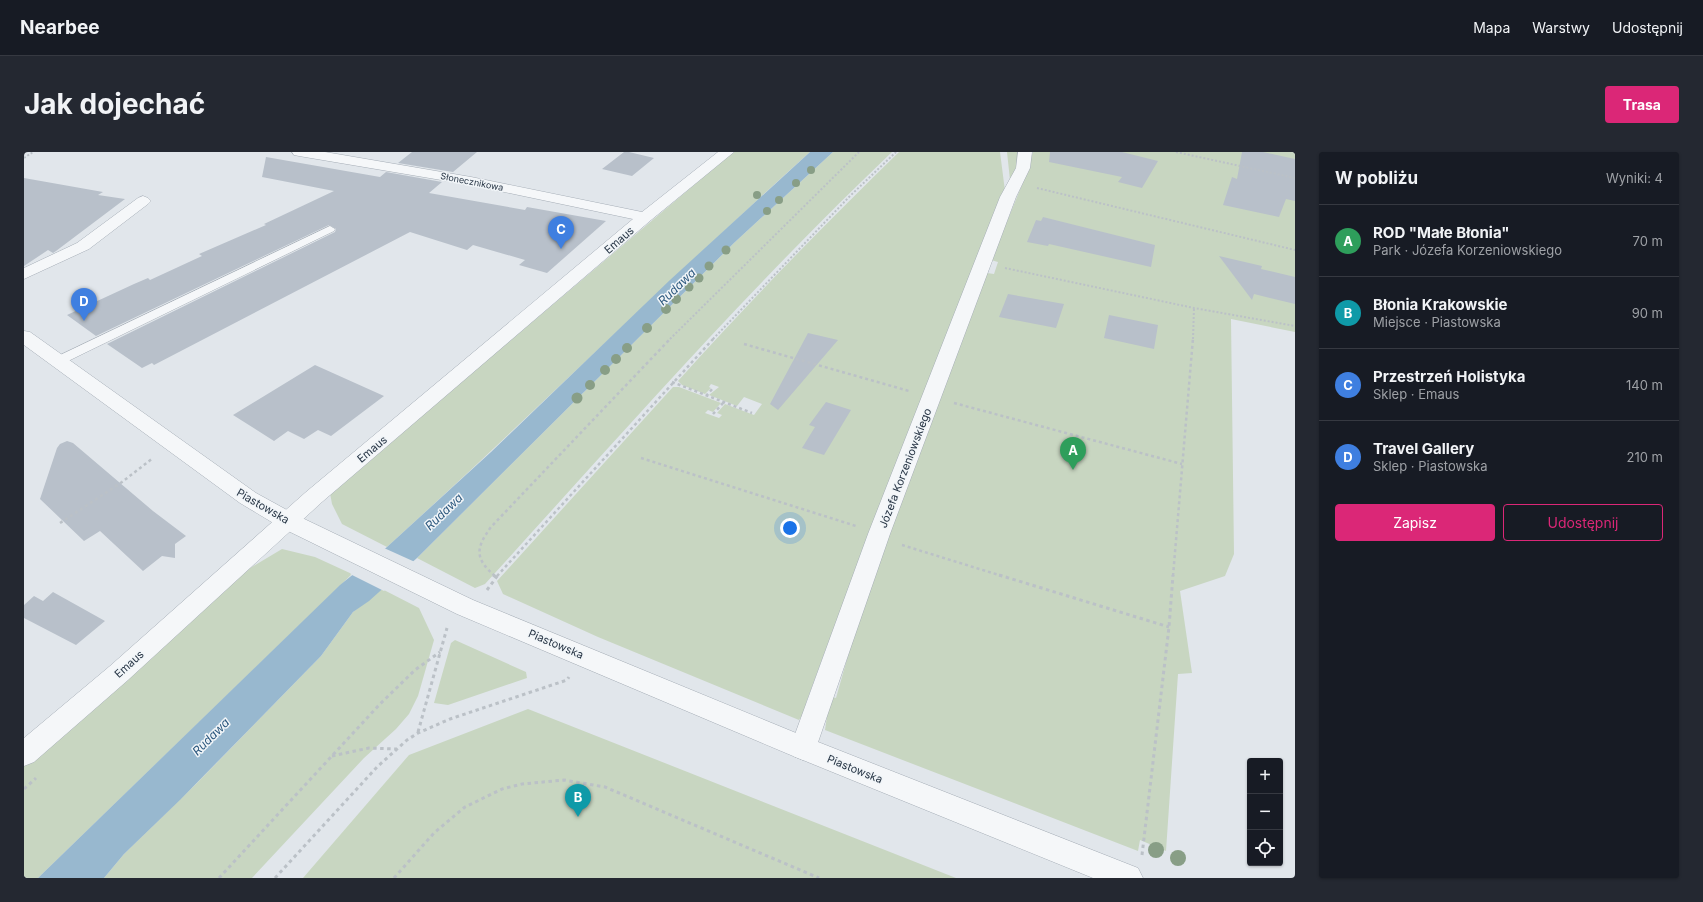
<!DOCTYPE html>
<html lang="pl">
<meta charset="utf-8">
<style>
body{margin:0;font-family:Inter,sans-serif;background:#242831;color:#f1f3f6}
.controls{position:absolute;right:12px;bottom:12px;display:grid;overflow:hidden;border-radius:4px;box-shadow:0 1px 3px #0004}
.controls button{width:36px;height:36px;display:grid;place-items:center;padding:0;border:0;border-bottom:1px solid #363941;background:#171b24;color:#f1f3f6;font:20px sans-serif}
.you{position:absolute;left:766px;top:376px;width:14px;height:14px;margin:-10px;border:3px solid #fff;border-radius:50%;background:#1a73e8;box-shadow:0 0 0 6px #1a73e833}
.badge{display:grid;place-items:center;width:26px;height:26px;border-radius:50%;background:#db2777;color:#fff;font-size:13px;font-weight:700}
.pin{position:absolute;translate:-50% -33px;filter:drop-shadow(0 1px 2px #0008)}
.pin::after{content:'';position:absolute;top:21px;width:14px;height:12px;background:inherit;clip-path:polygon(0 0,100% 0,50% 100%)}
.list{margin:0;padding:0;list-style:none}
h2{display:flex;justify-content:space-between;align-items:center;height:52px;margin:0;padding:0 16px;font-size:17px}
h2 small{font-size:13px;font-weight:400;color:#9ea1a6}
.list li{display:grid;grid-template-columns:26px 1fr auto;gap:12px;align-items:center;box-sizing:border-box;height:72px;padding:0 16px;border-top:1px solid #363941}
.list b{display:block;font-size:15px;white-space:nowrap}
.list p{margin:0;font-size:13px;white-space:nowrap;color:#9ea1a6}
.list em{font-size:13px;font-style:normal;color:#9ea1a6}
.actions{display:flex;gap:8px;padding:12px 16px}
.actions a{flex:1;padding:9px 0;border:1px solid #db2777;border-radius:4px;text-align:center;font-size:14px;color:#db2777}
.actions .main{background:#db2777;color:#fff}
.icon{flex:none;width:22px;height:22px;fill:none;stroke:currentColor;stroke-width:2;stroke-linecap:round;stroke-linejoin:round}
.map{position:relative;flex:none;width:1271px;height:726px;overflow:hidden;border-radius:4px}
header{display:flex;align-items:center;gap:24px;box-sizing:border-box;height:56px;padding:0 20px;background:#171b24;border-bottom:1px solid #363941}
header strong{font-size:19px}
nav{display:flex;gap:22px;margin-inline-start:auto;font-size:14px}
.intro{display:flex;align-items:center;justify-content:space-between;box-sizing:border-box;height:96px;padding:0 24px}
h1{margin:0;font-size:28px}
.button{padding:10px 18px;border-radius:4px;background:#db2777;color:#fff;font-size:14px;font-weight:700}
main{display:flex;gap:24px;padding:0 24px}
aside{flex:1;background:#171b24;border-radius:4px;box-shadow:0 1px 3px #0004}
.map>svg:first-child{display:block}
.green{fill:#c8d6c1}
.water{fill:#98b8cf}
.pier{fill:#e1e6eb}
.building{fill:#b8c0ca}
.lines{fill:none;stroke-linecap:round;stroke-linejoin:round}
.service-casing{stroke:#a5adb6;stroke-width:1}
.minor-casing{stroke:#a5adb6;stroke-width:1}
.tertiary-casing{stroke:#a5adb6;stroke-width:1}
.path-far2{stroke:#bbc1c7;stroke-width:2;stroke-dasharray:2 2;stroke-linecap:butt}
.path-far1{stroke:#bbc1c7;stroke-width:2.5;stroke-dasharray:3 3;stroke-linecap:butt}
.path{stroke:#bbc1c7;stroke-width:3;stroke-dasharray:3.5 3.5;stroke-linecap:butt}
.service{fill:#f5f7f9;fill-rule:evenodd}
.minor{fill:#f5f7f9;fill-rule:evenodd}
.tertiary{fill:#f5f7f9;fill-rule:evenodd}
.tree{fill:#889e86}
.labels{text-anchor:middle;stroke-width:3;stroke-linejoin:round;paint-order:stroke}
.far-street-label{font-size:9px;fill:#273545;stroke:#f1f5f8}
.street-label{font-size:11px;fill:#273545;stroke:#f1f5f8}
.water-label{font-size:12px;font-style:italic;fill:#2c587e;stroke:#f1f5f8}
</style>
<header>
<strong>Nearbee</strong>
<nav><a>Mapa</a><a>Warstwy</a><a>Udostępnij</a></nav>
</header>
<div class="intro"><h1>Jak dojechać</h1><a class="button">Trasa</a></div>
<main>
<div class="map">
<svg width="1271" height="726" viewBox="0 0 1271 726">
<rect width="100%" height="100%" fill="#e1e6eb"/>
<path class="green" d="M709,0H786C643,129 506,265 363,395L318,372L308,352L306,341Z
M809,0H868C724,137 594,286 461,432L451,436L393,406L711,90Z
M875,0H976L981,39L833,413L782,551L784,554L775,568L574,485L479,442L473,429L649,235H655L697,251L689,260L684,258L681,261L695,266L698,263L693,261L701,252L730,263L738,252L720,245L713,254L685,243L695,235L687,232L685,235L687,236L681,242L658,233L654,229C725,150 799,74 875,0Z
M983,0H998L996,10L986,28Z
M1009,0H1271V180L1207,167L1210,402L1201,424L1156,439L1168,521L1154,522L1142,699L1116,688L1114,699L801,578L806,544L812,546L836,461L963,121L970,122L974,110L967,108L998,33Z
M258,397L291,405L328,422L14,726H0V610L213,424Z
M358,437L395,456L410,488L394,544L385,562L372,577L340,606L228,726H80L100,702L173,631L297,504L329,460Z
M431,488L502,520L503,526L424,553L410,551L427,491Z
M504,557L932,726H279L385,603Z"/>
<path class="water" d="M786,0H809L711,90L393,406L345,449L329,460L297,504L157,647L100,702L80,726H14L316,433L363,395L467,300L646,128Z"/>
<path class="pier" d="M360,396L391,410L360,439L326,422Z"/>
<path class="building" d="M388,0H453L429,20L374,11Z
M600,0H605L630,6L608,24L578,17Z
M1026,0H1098L1134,9L1118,36L1094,30L1098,25L1025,10Z
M1218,0H1239L1271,7V49L1262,47L1255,65L1199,53L1208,25L1213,27Z
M242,5L356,25L362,20L418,30L405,41L501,58L503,55L582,69L523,121L495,113L501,108L449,93L443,98L386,80L130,213L128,211L118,216L83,192L311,80L312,77L305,73L72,184L43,163L110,132L124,126L126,128L178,104L175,102L242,73L240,72L310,39L238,25Z
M0,26L79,40L74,43L101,47L32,99L29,101L24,98L0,114Z
M1019,65L1131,93L1127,115L1025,92L1024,94L1003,90L1012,68L1017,69Z
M1195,104L1238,114L1237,117L1271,125V152L1230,142L1228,148Z
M984,142L1040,152L1032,176L975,165Z
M1085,163L1134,173L1130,197L1080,186Z
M784,181L814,188L754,258L746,252Z
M291,213L360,244L307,284L294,278L280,287L264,279L250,289L209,263Z
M802,250L827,258L800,303L778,296L791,275L785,273Z
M43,289L49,291L129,359L162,384L151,392V406L138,404L119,419L76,379L60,389L16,347L33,296L36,292Z
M29,440L81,469L52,493L0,466V453L10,444L19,449Z"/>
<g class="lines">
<g class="service-casing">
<path id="service" d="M306,74L311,77L310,79L38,212H30L28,209L30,206Z"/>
</g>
<g class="minor-casing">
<path id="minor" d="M268,0H301L447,25L618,60L694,0H710L627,68L298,350L104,528L10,610L0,614V586L86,514L282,340L609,67L447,33L275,4L270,3Z
M994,0H1008L1006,16L992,45L866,382L792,596L789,604L779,608L769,604L766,596L844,382L976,45L992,16Z
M119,44L124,46L127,49L124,52L65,97L0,127V116L53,91L114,46Z"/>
</g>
<g class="tertiary-casing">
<path id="tertiary" d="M0,179L6,180L232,341L272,363L449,448L789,588L1114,716L1119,726H1069L769,604L433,462L256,375L216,351L0,193Z"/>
</g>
<path class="path-far2" d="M1152,0L1271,26
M0,6L9,0
M1013,36L1271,98
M981,116L1170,156L1271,174
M646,187L835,0
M689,187L826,44L872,0
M1169,187L1170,156"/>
<path class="path-far1" d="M720,192L885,239
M648,230L728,261
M682,244L690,235
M930,251L1158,312
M689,262L700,250
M617,306L832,374
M36,371L98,330L129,306
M878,393L978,424
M471,424C450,406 452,396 467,375L647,186
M473,424L690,186
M1149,424L1169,186"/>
<path class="path" d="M469,423L472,425
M975,423L1145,475
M463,438L474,423
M394,580L423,476
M308,604L345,596L372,597
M0,637L12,626
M1118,703L1145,475L1149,423
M195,726L356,552L391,518L416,500
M251,726L353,615L383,588L394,581L426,567L543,528L545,525
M370,726L410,681L441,655L478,637L498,632L540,628L581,635L795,726"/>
<use href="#service" class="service"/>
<use href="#minor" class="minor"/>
<use href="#tertiary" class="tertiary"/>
</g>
<g class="tree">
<circle cx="787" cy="18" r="4"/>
<circle cx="772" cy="31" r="4"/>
<circle cx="733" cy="43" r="4"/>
<circle cx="755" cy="48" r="4"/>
<circle cx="743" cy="59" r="4"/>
<circle cx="702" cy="98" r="4.5"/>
<circle cx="685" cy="114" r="4.5"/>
<circle cx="675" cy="126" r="4.5"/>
<circle cx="665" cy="135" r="4.5"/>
<circle cx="652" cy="147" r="5"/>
<circle cx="642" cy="157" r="5"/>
<circle cx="623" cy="176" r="5"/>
<circle cx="603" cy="196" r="5"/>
<circle cx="592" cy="207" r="5"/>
<circle cx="581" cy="218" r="5"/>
<circle cx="566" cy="233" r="5"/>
<circle cx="553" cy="246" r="5.5"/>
<circle cx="1132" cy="698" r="8"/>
<circle cx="1154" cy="706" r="8"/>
</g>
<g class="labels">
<g class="far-street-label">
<text transform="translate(448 30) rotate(11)" y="3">Słonecznikowa</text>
</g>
<g class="street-label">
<text transform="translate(595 88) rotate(-41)" y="4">Emaus</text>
<text transform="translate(348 297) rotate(-40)" y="4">Emaus</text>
<text transform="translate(881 316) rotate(-69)" y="4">Józefa Korzeniowskiego</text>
<text transform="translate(239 354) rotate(30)" y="4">Piastowska</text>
<text transform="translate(532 492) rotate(23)" y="4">Piastowska</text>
<text transform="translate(105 512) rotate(-42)" y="4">Emaus</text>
<text transform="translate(831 617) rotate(22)" y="4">Piastowska</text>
</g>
<g class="water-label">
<text transform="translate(653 135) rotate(-44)" y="4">Rudawa</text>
<text transform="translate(420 360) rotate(-44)" y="4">Rudawa</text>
<text transform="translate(187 585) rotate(-45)" y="4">Rudawa</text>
</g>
</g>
</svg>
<div class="controls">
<button>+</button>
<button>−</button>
<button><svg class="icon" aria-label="locate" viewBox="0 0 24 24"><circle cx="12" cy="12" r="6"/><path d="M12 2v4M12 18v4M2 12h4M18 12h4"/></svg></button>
</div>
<div class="you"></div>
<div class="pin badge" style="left:1049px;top:318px;background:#2e9e5b">A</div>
<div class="pin badge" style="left:554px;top:665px;background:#0f9aa8">B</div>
<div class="pin badge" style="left:537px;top:97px;background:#3f7fe0">C</div>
<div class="pin badge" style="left:60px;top:169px;background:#3f7fe0">D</div>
</div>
<aside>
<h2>W pobliżu<small>Wyniki: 4</small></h2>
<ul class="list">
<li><span class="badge" style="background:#2e9e5b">A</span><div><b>ROD &quot;Małe Błonia&quot;</b><p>Park · Józefa Korzeniowskiego</p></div><em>70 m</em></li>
<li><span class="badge" style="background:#0f9aa8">B</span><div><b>Błonia Krakowskie</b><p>Miejsce · Piastowska</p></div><em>90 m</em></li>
<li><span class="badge" style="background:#3f7fe0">C</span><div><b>Przestrzeń Holistyka</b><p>Sklep · Emaus</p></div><em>140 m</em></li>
<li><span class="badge" style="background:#3f7fe0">D</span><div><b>Travel Gallery</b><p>Sklep · Piastowska</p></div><em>210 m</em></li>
</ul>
<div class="actions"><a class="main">Zapisz</a><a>Udostępnij</a></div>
</aside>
</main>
